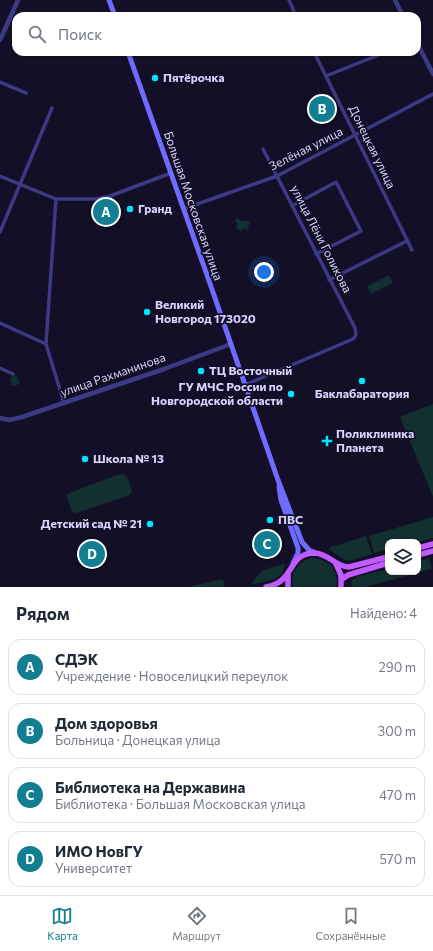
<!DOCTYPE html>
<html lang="ru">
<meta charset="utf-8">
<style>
body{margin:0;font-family:Commissioner,sans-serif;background:#f2f2f3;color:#1f2937}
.controls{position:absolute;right:12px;bottom:12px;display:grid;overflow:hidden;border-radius:8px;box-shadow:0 1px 3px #0004}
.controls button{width:36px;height:36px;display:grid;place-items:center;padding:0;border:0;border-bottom:1px solid #e0e1e3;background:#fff;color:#1f2937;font:20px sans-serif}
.you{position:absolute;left:264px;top:272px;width:14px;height:14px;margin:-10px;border:3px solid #fff;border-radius:50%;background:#1a73e8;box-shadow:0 0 0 6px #1a73e833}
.badge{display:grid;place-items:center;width:26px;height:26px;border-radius:50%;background:#117e91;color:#fff;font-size:13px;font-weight:700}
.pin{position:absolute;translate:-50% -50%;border:2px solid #fff;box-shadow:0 1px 4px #0006}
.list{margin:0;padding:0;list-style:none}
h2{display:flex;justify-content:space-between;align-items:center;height:52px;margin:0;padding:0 16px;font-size:17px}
h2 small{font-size:13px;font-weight:400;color:#747a83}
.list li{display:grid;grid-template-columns:26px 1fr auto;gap:12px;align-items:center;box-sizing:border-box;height:56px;margin:0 8px 8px;padding:0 8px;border:1px solid #e0e1e3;border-radius:12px}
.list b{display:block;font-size:15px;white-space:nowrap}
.list p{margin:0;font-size:13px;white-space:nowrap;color:#747a83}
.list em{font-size:13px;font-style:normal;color:#747a83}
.icon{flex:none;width:22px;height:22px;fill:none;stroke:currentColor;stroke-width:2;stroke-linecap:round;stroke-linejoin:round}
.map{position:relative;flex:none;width:433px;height:587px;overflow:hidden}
.search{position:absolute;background:#fff;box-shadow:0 1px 3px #0004;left:12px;right:12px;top:12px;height:44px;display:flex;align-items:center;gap:10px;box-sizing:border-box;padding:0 14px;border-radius:12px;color:#747a83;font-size:15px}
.sheet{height:308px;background:#fff}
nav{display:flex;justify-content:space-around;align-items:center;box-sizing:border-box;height:56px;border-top:1px solid #e0e1e3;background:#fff;font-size:11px;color:#747a83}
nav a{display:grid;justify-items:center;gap:2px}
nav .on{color:#117e91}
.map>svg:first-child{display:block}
.green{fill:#12302f}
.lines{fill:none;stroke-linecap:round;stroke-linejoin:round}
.minor{stroke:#3d3a85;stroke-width:3.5}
.tertiary{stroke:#3d3a85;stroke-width:4.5}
.secondary{stroke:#6f6bff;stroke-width:5}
.primary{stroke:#c25bff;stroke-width:5.5}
.poi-dot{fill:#00e5ff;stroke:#130f26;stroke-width:1.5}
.labels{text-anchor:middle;stroke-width:3.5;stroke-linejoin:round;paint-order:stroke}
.poi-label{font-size:12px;font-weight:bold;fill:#d9d4ff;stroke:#130f26;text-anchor:start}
.street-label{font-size:12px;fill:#d9d4ff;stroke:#130f26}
</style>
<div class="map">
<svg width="433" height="587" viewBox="0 0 433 587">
<rect width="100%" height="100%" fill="#130f26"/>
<path class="green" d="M236,218L244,222L245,220L250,222L247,230L243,228L241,231L236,228L238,223L235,222Z
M389,275L393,283L371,294L367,286Z
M15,375L17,377L20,384L12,386L10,380L11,377Z
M433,404V497L400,417Z
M120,474L124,475L127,477L132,490L130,495L76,513L72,512L67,498V495L69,493Z
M433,517V538L417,542H388V550L374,553L369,536Z
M366,536L372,554C347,562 349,565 328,548Z
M311,558C327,557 340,570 336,587H293C290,573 297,562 311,558Z
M429,558L432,569L365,587H352L351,585L352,580L356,577L388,569V572H418V561Z
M285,564L282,574L275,579L251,585C261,568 267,569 285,564Z
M223,579L225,587H188Z"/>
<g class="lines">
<path class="minor" d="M289,0L296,16
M314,52L412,250
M326,76L386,52
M0,82L26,93
M0,176L56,199H95L110,196L171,173
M56,199L46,344L64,403
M292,206L336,182L361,231L316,254
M183,209L277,176L433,94
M0,232L52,108
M329,280L407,241
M0,323L46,344
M0,368L13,374
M245,385L353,339L356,335L355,328L263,149"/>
<path class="tertiary" d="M395,0L403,16
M0,40L18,0
M417,43L433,74
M0,418L9,420L22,417L164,369L231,344"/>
<path class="secondary" d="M109,0L115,16
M128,52L207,275L278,480L302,542L309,550L316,553
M279,487L281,500L298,548V553L293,563"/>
<path class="primary" d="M418,548L433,544
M418,555L433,551
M336,564L341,575V587
M341,580L348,575L388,563
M266,587C272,586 278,584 283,579C294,568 294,553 315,553C329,554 336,567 349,567L388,557
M288,587V574"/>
</g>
<g class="poi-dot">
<circle cx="155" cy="78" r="4"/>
<circle cx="130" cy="209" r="4"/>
<circle cx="147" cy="312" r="4"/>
<circle cx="201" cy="371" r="4"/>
<circle cx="362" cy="381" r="4"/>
<circle cx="291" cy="394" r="4"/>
<path d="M325 435h4v4h4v4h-4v4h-4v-4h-4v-4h4z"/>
<circle cx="85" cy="459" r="4"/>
<circle cx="270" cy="520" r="4"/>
<circle cx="150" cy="524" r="4"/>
</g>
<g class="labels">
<g class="poi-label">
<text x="163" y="82">Пятёрочка</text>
<text x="138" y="213">Гранд</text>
<text x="155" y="309">Великий<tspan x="155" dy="14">Новгород 173020</tspan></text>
<text x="209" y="375">ТЦ Восточный</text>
<text x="283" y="391" text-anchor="end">ГУ МЧС России по<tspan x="283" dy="14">Новгородской области</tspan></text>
<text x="362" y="398" text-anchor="middle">Баклабаратория</text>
<text x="336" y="438">Поликлиника<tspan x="336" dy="14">Планета</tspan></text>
<text x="93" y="463">Школа № 13</text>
<text x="278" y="524">ПВС</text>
<text x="142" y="528" text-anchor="end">Детский сад № 21</text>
</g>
<g class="street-label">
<text transform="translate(372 147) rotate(64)" y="4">Донецкая улица</text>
<text transform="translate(306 149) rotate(-27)" y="4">Зелёная улица</text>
<text transform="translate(193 206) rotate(71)" y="4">Большая Московская улица</text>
<text transform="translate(321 239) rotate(63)" y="4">улица Лёни Голикова</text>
<text transform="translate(113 375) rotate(-19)" y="4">улица Рахманинова</text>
</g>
</g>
</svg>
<div class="controls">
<button><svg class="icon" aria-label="layers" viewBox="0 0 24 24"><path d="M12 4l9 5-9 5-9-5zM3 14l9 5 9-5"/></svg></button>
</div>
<div class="you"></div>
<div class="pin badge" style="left:106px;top:212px">A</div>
<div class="pin badge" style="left:322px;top:109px">B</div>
<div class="pin badge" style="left:267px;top:544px">C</div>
<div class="pin badge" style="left:92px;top:554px">D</div>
<div class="search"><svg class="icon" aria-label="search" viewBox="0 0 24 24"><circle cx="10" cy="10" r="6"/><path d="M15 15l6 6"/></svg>Поиск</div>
</div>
<section class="sheet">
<h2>Рядом<small>Найдено: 4</small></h2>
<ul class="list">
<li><span class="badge">A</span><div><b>СДЭК</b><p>Учреждение · Новоселицкий переулок</p></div><em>290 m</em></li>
<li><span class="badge">B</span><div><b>Дом здоровья</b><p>Больница · Донецкая улица</p></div><em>300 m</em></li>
<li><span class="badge">C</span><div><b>Библиотека на Державина</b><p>Библиотека · Большая Московская улица</p></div><em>470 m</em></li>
<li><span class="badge">D</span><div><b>ИМО НовГУ</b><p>Университет</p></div><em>570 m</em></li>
</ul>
</section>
<nav>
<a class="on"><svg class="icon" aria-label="map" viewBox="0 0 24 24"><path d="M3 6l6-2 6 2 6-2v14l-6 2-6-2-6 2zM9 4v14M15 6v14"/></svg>Карта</a>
<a><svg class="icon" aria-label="directions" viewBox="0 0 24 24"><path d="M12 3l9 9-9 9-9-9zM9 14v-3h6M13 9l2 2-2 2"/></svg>Маршрут</a>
<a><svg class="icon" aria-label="saved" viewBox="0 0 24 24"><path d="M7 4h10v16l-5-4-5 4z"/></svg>Сохранённые</a>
</nav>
